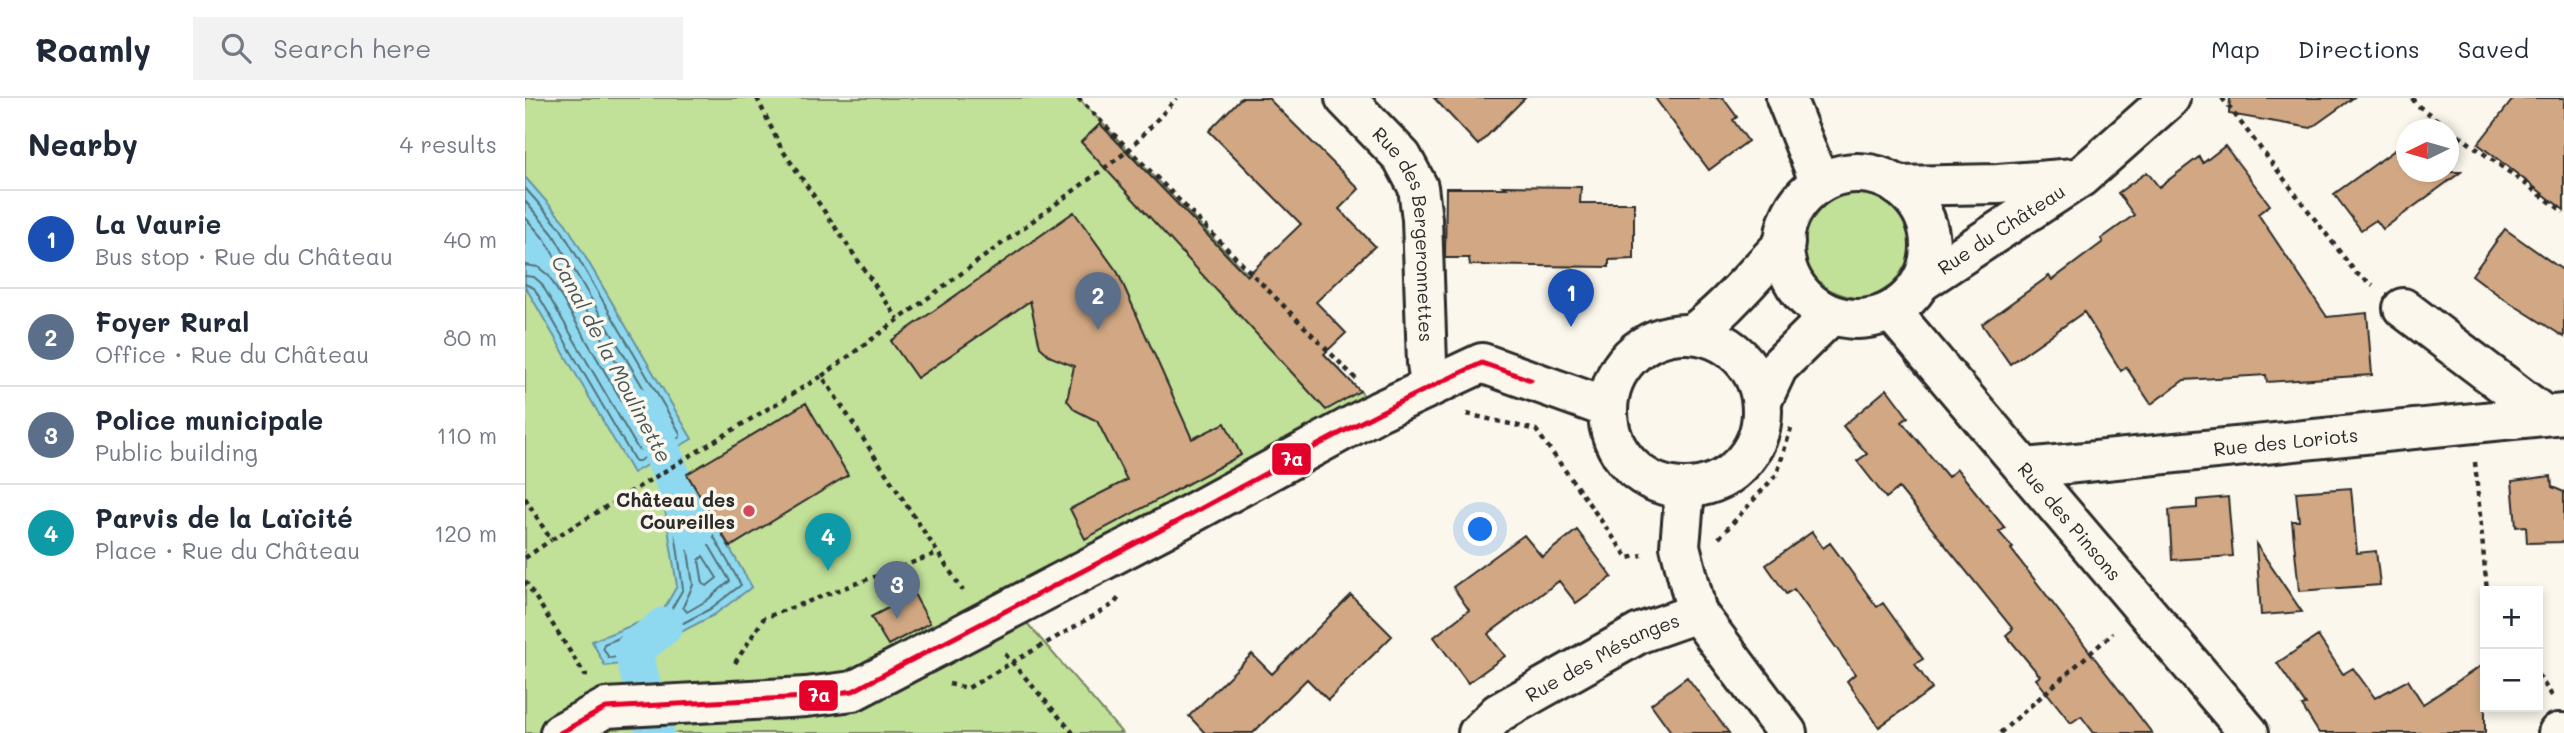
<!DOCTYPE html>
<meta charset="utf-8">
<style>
body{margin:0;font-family:Mali,sans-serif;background:#f2f2f3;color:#1f2937}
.controls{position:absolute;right:21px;bottom:21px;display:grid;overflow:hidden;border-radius:0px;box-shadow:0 4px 10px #0003}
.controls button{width:63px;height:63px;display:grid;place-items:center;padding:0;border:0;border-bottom:2px solid #e0e1e3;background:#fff;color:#1f2937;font:35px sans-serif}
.compass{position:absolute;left:1871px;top:21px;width:63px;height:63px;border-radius:50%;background:#fff;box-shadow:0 4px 10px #0003;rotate:265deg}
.you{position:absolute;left:956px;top:432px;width:24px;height:24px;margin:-18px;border:5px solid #fff;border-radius:50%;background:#1a73e8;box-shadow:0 0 0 10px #1a73e833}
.badge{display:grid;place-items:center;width:46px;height:46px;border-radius:50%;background:#d1495b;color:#fff;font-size:23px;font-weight:700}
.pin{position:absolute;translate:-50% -58px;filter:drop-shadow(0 2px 4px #0008)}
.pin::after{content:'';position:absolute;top:37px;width:24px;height:21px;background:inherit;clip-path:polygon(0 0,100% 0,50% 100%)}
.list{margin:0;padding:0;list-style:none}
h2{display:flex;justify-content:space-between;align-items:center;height:91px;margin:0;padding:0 28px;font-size:30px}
h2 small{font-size:23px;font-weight:400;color:#747a83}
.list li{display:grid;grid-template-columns:46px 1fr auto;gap:21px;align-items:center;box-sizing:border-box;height:98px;padding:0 28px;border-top:2px solid #e0e1e3}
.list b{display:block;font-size:26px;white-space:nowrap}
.list p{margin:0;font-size:23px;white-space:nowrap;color:#747a83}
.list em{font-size:23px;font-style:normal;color:#747a83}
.icon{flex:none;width:38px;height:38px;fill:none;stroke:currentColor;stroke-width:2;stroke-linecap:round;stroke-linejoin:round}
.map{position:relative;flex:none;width:2039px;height:635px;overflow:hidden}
header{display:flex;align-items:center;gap:42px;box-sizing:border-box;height:98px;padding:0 35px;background:#fff;border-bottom:2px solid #e0e1e3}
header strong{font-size:33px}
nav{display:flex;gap:38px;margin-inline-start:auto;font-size:24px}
.search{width:490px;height:63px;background:#f2f2f3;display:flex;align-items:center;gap:18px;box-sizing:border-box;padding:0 24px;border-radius:0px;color:#747a83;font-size:26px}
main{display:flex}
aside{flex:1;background:#fff}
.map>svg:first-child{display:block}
.green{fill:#c1e098;stroke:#768662;stroke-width:2}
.water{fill:#8fd9f0;stroke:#6793a1;stroke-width:2}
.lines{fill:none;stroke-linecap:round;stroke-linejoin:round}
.shore{stroke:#53717a;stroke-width:2}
.canal{stroke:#8fd9f0;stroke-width:38}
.building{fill:#d1a883;stroke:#2b2b2b;stroke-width:2}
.minor-casing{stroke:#2b2b2b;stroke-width:44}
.path{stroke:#2b2b2b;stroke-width:4.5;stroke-dasharray:5 5;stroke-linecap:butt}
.minor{stroke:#fbf7ec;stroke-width:38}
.bus-1-casing{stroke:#fbf7ec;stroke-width:10}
.bus-1{stroke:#e4002b;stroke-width:5}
.poi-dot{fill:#d1495b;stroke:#fbf7ec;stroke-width:2.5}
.labels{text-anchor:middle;stroke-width:7;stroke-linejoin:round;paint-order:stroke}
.street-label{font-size:19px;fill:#2b2b2b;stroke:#fbf7ec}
.poi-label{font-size:19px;font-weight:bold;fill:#2b2b2b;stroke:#fbf7ec;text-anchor:end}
.water-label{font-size:21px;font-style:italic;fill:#44565c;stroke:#fbf7ec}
.line-badge{stroke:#fbf7ec;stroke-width:2.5}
.badge-label{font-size:19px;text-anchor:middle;font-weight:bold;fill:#fff}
</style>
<header>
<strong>Roamly</strong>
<div class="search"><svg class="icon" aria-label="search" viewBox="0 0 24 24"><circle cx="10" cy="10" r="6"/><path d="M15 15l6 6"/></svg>Search here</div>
<nav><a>Map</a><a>Directions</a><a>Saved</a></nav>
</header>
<main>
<aside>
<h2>Nearby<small>4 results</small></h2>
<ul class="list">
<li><span class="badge" style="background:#1a4fb4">1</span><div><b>La Vaurie</b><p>Bus stop · Rue du Château</p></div><em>40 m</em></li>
<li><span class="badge" style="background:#5c6f8a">2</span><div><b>Foyer Rural</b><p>Office · Rue du Château</p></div><em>80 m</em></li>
<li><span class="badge" style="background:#5c6f8a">3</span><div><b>Police municipale</b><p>Public building</p></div><em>110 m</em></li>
<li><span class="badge" style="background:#0f9aa8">4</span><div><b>Parvis de la Laïcité</b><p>Place · Rue du Château</p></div><em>120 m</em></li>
</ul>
</aside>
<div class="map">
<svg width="2039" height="635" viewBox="0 0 2039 635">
<rect width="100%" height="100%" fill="#fbf7ec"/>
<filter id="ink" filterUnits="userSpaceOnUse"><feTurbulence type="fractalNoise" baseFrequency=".0143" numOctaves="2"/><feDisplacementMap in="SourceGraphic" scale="14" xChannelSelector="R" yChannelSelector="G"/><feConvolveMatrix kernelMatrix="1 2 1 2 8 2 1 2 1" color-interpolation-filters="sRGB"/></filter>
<g filter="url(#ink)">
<path class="green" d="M0,0H553L854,313L489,510L597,635H0Z
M1340,89L1362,99L1385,128V160L1369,185L1342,203C1305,196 1268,181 1277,136C1279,124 1285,111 1294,103C1306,92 1325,91 1340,89Z"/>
<path class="water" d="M0,79L41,126L167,341L108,375L0,188Z
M162,376L227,489L189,517L125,550L127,562L80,568L67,543L136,516L152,488L137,392Z"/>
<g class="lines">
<path class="shore" d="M0,90L36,131L155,335V339L114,363H110L9,190L0,186
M0,103L28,136L143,332V336L117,352L113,351L16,185L9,179L0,178
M0,119L20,142L129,328L128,333L120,337L116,336L24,178L13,169L0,167
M157,388L161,389L216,487L185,511L122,544L116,556L84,560L78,550L79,546L140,522L158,491L145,397Z
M161,408L205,483L181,503L162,514L158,509L168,487L157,412Z
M178,458L192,480L182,488L178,486L174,462Z"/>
<path class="canal" d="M116,309L130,336L169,434
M130,635L108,553L139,528"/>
</g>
<path class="building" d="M716,0H743L834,91L814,111L850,148L791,204L821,235L799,256L835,293L801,312L556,44L575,26L722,178L776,126L684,33Z
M909,0H1000L953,47Z
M1130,0H1198L1212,19L1208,22L1223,43L1184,72Z
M1705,0H1828L1786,30L1704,16Z
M1989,0H2039V112L1953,46Z
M1881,44V74H1936L1858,131L1851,122L1836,132L1809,96Z
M1700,48L1745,107L1733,116L1802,219L1842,215L1847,277L1742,284L1741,277L1659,282L1626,306L1601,269L1596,273L1559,214L1485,266L1457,226L1524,178L1527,182L1578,144L1576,141L1609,117L1593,95L1622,74L1634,89L1674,59L1678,65Z
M978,88L1056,89L1055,105H1109V161L1084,162V169L945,167L944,160H920L921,90H981Z
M549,114L593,175L667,341L700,325L716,357L560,441L545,411L602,382L572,323L550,312L542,302L549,268L526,259L515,249L505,203L392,280L366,243Z
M1980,131L2039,173V239L1976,199L1947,177Z
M1362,291L1383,319L1377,324L1423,379L1432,371L1480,430L1474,434L1488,450L1486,451L1627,635H1569L1556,618L1546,625L1511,581L1515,578L1481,537L1488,531L1374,390L1361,400L1332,363L1342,356L1318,328Z
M281,305L323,377L205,449L162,376Z
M2026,378L2027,389L2039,394V444L2002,445L2001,428L1991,429L1987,383Z
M1826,390L1832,455L1851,453L1855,487L1774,493L1767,423H1774L1771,394Z
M1703,399L1708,458L1647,462L1644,412L1672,410V402Z
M1052,432L1087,479L1051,505L1034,483L963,536L980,558L943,585L909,539L944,512L928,489L999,437L1017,459Z
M1287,434L1298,450L1305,445L1352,509L1358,505L1398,561L1390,566L1407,591L1354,629L1322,583L1330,576L1269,491L1261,496L1241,467Z
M1731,446L1777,514L1736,517Z
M389,496L405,525L363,547L346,519Z
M826,497L867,538L803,602L782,581L728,635H680L664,618L727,556L747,576Z
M1793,538L1818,576L1828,570L1850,600L1883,582L1898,606L1960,565V635H1794L1777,608L1781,607L1752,565Z
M1162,579L1204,635H1147L1126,606Z"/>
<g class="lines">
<g class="minor-casing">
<g id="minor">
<path id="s1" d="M820,0L877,59L893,89L897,121L902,265L905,288"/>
<path d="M1261,0L1295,85"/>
<circle cx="1332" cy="148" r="73"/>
<path d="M1373,88L1473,86L1550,80"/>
<path id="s2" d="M1396,184L1556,79L1645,0"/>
<path d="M1878,210L2019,317"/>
<path id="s3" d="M1366,213L1724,635"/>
<path d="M1167,236C1202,211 1229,176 1260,145"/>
<circle cx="1160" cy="313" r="77"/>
<path d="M1237,303L1253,269L1306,217"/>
<path id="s4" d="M1501,370L2039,316"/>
<path d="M1160,391L1155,448L1172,515L1262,635"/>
<path d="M35,635L81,610L281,599L328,593L638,431L854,313L957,265L1083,310"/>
<path id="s5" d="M953,635L973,615L1115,535L1172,515"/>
<path d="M2033,635H2037"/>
</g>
</g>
<path class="path" d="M232,0L256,50L373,221
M553,0L833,283
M1697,0L1831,175L1848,187
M1887,0L1892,7L2039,114
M297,278L604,52L652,0
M942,316L1011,332L1103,460L1117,457
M1950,364L1962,493
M0,400L26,442L297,278L438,493
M1194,440L1252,376L1266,330
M0,460L26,442
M0,483L60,577H63
M480,556L548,635
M210,565L239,520L413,455
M2013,577L2028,599
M424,586L443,590L589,506L595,498
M1475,635L1588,535"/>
<use href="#minor" class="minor"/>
<g class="bus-1-casing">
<path id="bus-1" d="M35,635L81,610L281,599L328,593C440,533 554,476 666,416C762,364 857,310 957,265L1006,282"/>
</g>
<use href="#bus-1" class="bus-1"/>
</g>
</g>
<circle class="poi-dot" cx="224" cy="413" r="7"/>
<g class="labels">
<g class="street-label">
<text dy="7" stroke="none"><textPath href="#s2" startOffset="96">Rue du Château</textPath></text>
<text dy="7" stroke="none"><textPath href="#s1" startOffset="158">Rue des Bergeronnettes</textPath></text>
<text dy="7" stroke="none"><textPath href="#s4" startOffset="261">Rue des Loriots</textPath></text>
<text dy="7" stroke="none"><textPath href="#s3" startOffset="276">Rue des Pinsons</textPath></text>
<text dy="7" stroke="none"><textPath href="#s5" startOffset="147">Rue des Mésanges</textPath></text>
</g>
<g class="poi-label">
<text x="210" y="409">Château des<tspan x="210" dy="22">Coureilles</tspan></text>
</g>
<g class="water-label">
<text transform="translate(86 261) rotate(62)" y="7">Canal de la Moulinette</text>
</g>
</g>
<g class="line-badge">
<rect x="746" y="344" width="41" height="34" rx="7" fill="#e4002b"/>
<rect x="273" y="581" width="41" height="33" rx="7" fill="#e4002b"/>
</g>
<g class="badge-label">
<text x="767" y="368">7a</text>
<text x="294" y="604">7a</text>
</g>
</svg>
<div class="controls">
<button>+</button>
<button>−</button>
</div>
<svg class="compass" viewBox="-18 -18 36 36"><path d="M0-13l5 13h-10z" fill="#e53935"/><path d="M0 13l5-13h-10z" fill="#747a83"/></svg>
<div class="you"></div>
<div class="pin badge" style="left:1046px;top:229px;background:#1a4fb4">1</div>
<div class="pin badge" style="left:573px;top:232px;background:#5c6f8a">2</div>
<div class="pin badge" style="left:372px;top:521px;background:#5c6f8a">3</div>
<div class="pin badge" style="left:303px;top:473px;background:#0f9aa8">4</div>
</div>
</main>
